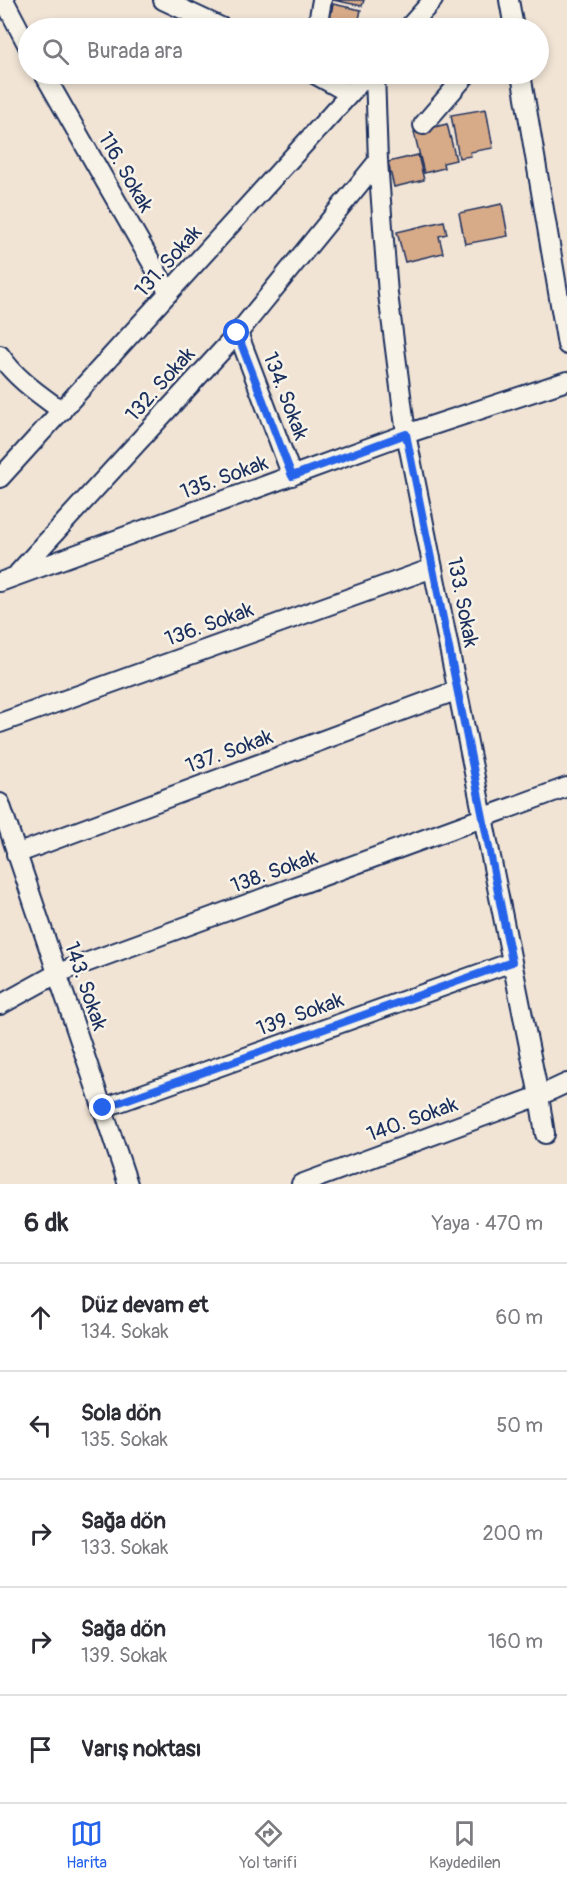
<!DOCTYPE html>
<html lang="tr">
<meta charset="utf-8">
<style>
body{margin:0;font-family:Pangolin,sans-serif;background:#f7f7f7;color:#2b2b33}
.stop{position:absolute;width:18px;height:18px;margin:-14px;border:4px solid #2563eb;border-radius:50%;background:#fff}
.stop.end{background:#2563eb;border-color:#fff;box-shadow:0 2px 6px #0008}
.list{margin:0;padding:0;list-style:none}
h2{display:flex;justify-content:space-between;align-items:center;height:78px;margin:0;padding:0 24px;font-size:26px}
h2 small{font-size:20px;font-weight:400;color:#7c7c81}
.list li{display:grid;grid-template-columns:39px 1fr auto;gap:18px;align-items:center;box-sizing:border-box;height:108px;padding:0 24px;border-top:2px solid #e1e1e2}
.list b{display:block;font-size:22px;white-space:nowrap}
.list p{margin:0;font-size:20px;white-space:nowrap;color:#7c7c81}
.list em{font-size:20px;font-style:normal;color:#7c7c81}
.icon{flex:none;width:33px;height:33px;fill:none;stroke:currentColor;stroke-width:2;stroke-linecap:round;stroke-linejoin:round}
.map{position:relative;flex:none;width:567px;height:1184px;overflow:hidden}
.search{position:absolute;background:#fff;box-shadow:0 3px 9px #0003;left:18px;right:18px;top:18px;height:66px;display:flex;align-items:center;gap:15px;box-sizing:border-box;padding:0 21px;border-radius:33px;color:#7c7c81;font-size:22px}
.sheet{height:618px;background:#fff}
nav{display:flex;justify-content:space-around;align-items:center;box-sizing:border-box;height:84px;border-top:2px solid #e1e1e2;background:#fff;font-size:16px;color:#7c7c81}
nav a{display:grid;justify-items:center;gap:3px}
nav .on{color:#2563eb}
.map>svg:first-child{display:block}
.building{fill:#d7aa88;stroke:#1b2f5e;stroke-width:1.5}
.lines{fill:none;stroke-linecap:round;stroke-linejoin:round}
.minor-casing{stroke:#1b2f5e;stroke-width:22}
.minor{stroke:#f7f3e8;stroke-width:18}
.route{stroke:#2563eb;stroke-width:8}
.labels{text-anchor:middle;stroke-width:5;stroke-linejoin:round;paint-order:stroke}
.street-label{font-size:21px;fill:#1b2f5e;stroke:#f7f3e8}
</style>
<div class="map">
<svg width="567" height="1184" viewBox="0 0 567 1184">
<rect width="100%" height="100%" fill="#f1e4d5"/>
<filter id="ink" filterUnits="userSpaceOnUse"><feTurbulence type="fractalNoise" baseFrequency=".0167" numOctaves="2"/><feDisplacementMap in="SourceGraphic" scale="12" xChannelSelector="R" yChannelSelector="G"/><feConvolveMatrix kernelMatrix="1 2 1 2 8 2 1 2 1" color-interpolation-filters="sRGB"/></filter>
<g filter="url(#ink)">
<path class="building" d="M333,0H364L362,6Z
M333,4L361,10L357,28H346L329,25Z
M486,109L493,148L470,152L471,156L459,158L451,115Z
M447,124L456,160L443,163L444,168L424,173L414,132Z
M418,155L424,180L394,187L388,162Z
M502,204L508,236L465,244L459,213Z
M444,221L447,234L439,236L443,253L405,262L397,232Z"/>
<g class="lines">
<g class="minor-casing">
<path id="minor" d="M4,0L28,46
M163,0L223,28
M509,0L514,28
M317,28L322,0
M408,28L433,0
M44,74L169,293
M314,74L350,94
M375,74L378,161L388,294L406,434L539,1096L545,1134
M521,74L567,345
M423,125L467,74
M238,333L292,476
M0,355C16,379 39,394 62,411
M0,478L368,74
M18,573L238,333L378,161
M0,582L406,434L567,381
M0,723L433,568
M0,803L128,1184
M16,854L458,690
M0,1005L58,973L567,787
M103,1108L512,962
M301,1184L539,1096L567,1083"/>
</g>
<use href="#minor" class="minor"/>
</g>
</g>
<g class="lines" filter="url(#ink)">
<path class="route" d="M103,1108L512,962L406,434L292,476L237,333"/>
</g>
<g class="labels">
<g class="street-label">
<text transform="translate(126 172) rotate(60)" y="7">116. Sokak</text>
<text transform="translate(168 261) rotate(-48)" y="7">131. Sokak</text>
<text transform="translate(160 384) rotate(-48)" y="7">132. Sokak</text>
<text transform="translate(286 396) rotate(69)" y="7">134. Sokak</text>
<text transform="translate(224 477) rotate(-20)" y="7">135. Sokak</text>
<text transform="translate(463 602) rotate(79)" y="7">133. Sokak</text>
<text transform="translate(209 624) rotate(-20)" y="7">136. Sokak</text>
<text transform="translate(229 751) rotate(-20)" y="7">137. Sokak</text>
<text transform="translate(274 871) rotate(-20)" y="7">138. Sokak</text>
<text transform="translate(86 986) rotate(71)" y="7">143. Sokak</text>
<text transform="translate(300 1014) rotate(-20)" y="7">139. Sokak</text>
<text transform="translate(412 1119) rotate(-20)" y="7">140. Sokak</text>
</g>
</g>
</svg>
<div class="stop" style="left:237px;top:333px"></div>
<div class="stop end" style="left:103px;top:1108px"></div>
<div class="search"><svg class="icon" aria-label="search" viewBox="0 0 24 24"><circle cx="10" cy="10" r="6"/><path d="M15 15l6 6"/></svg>Burada ara</div>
</div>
<section class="sheet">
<h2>6 dk<small>Yaya · 470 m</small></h2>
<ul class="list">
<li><svg class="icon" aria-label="ahead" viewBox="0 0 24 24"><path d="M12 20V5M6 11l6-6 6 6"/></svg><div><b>Düz devam et</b><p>134. Sokak</p></div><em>60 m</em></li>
<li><svg class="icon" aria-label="left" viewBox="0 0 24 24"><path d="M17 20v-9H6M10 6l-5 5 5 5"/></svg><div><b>Sola dön</b><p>135. Sokak</p></div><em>50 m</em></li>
<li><svg class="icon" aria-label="right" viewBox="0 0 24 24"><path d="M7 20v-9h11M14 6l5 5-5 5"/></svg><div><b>Sağa dön</b><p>133. Sokak</p></div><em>200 m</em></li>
<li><svg class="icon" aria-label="right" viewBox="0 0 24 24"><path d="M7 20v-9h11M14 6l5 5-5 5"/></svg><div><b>Sağa dön</b><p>139. Sokak</p></div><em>160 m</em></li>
<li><svg class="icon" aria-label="arrive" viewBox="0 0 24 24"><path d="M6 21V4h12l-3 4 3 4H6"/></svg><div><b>Varış noktası</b></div></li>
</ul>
</section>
<nav>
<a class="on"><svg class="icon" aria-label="map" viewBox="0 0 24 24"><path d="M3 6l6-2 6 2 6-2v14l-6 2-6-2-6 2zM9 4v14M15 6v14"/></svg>Harita</a>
<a><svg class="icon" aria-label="directions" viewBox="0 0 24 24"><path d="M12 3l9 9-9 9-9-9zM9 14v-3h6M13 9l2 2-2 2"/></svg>Yol tarifi</a>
<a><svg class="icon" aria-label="saved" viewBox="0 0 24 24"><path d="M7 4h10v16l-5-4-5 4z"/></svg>Kaydedilen</a>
</nav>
